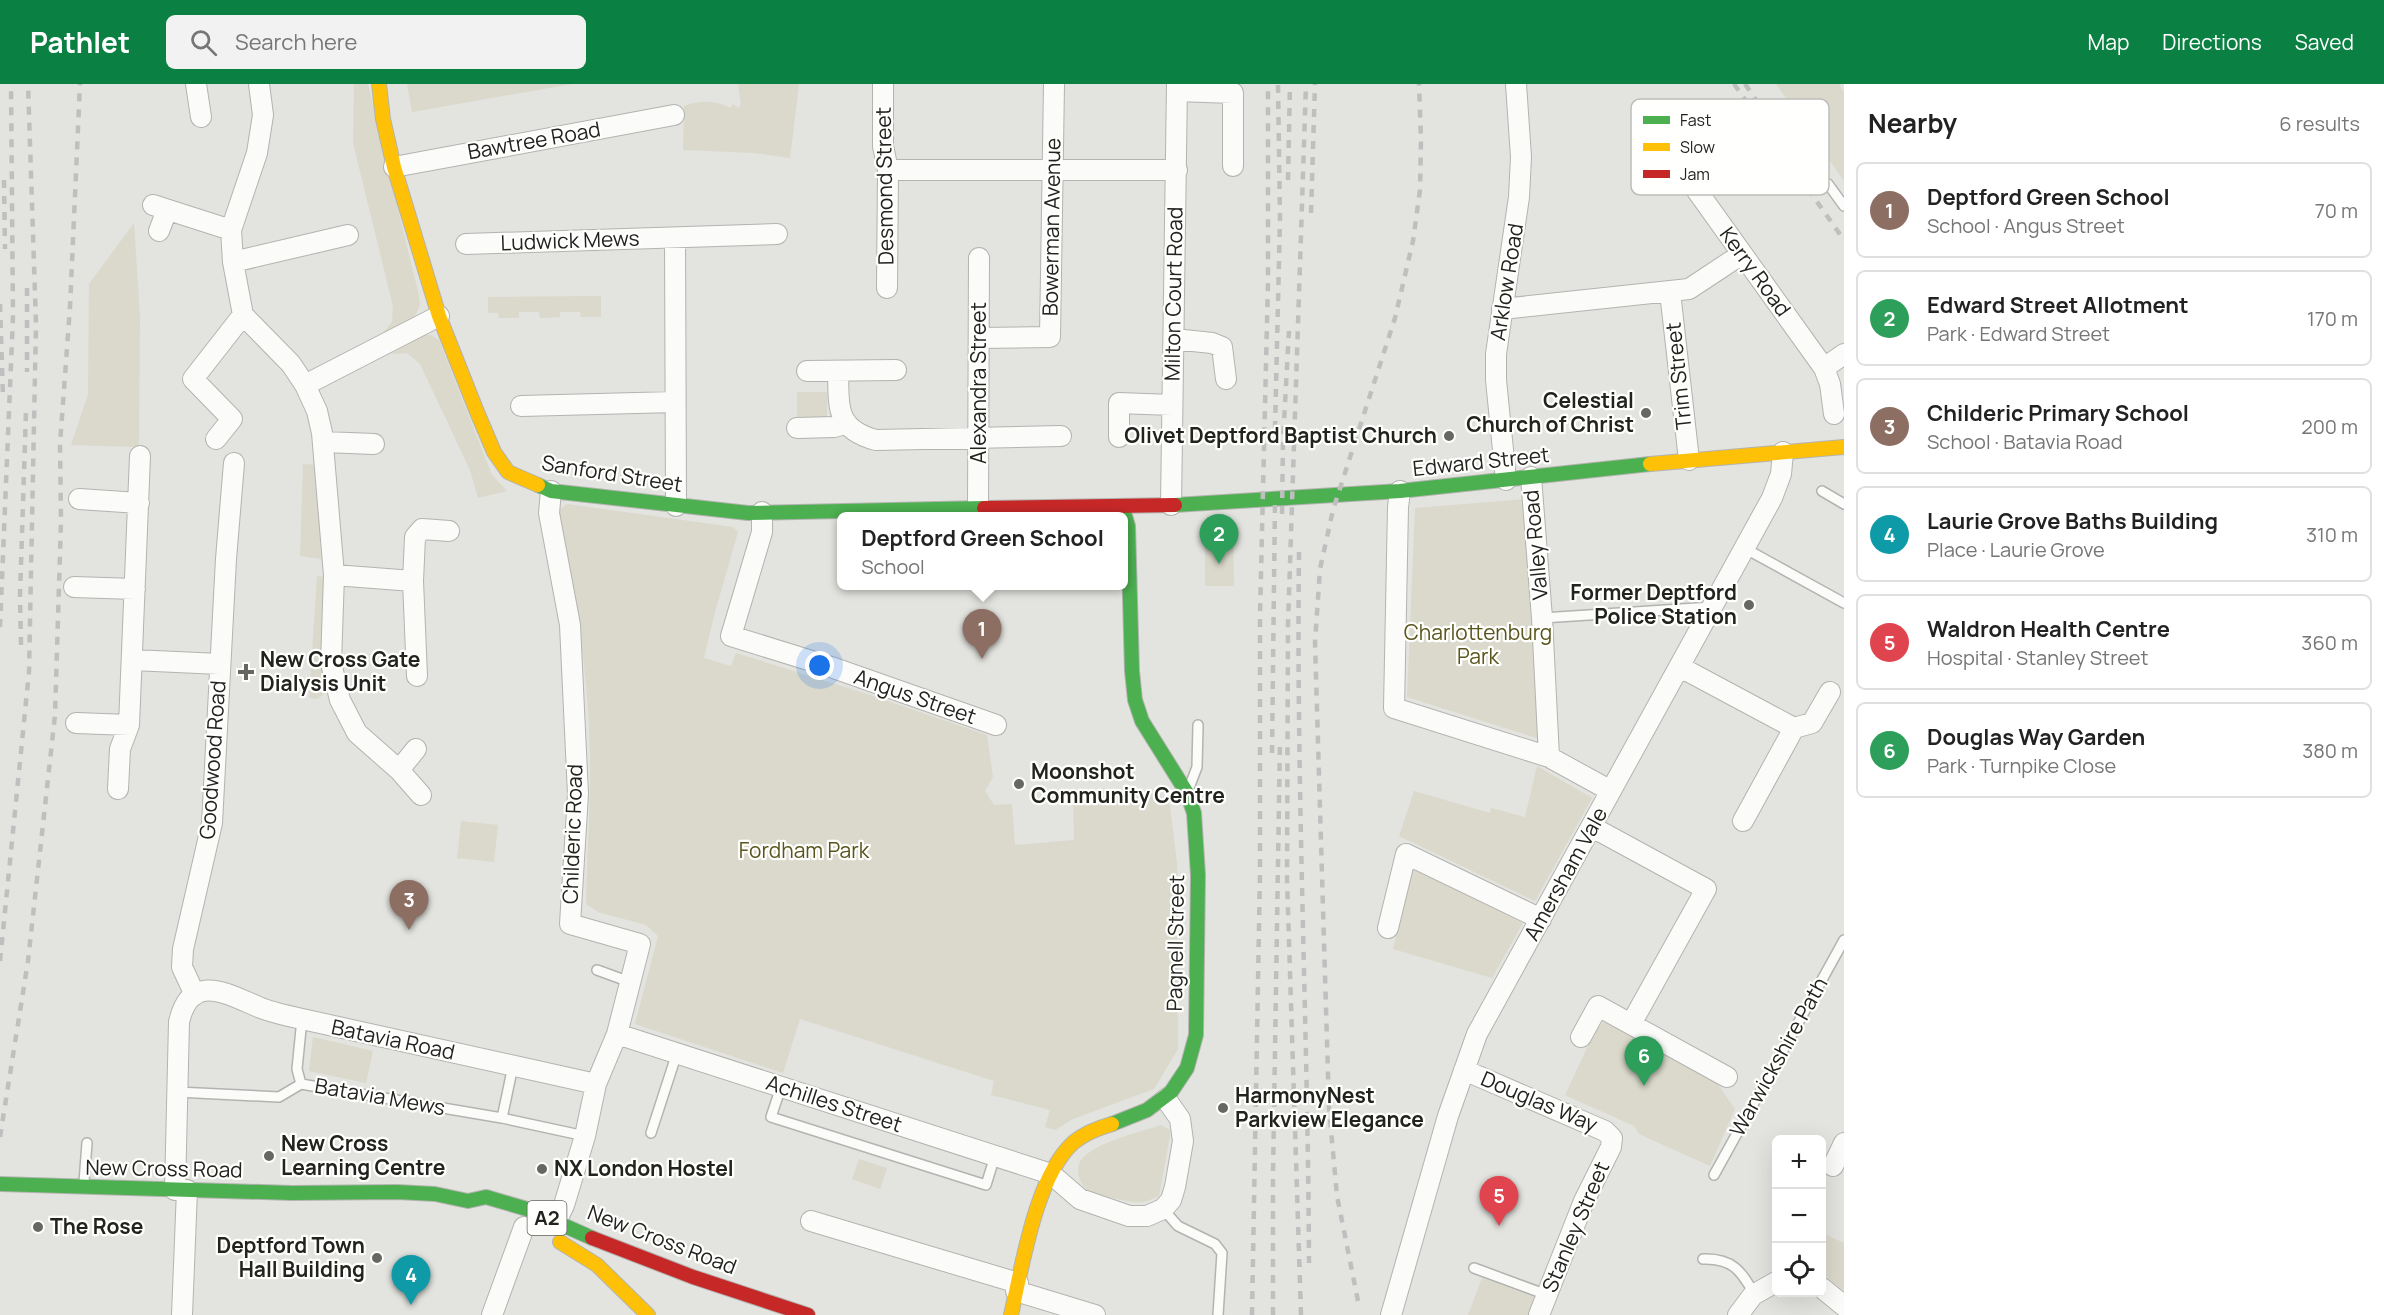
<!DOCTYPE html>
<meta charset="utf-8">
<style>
body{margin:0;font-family:Manrope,sans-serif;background:#f2f2f2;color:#222}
.controls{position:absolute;right:18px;bottom:18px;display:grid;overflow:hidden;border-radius:9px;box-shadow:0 6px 24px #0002}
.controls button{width:54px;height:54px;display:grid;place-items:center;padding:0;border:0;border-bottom:2px solid #e0e0e0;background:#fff;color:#222;font:30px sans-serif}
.you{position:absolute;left:820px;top:582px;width:21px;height:21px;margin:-15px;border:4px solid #fff;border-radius:50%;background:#1a73e8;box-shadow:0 0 0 9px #1a73e833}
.badge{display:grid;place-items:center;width:39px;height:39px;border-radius:50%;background:#0b8043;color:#fff;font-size:20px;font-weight:700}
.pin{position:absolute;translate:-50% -50px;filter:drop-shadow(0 2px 3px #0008)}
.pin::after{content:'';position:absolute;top:32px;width:21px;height:18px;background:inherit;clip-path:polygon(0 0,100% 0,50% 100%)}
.popup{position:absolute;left:837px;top:428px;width:291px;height:78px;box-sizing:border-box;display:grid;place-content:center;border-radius:9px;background:#fff;filter:drop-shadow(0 2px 4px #0005);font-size:20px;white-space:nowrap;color:#767676}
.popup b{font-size:22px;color:#222}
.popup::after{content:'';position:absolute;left:50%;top:100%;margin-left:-12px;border:12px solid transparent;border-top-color:#fff}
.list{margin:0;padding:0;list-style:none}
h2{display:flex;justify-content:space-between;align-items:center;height:78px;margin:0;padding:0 24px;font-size:26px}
h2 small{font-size:20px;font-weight:400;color:#767676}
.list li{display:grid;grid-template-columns:39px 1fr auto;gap:18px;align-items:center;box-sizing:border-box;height:96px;margin:0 12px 12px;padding:0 12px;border:2px solid #e0e0e0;border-radius:9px}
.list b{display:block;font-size:22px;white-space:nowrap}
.list p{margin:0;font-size:20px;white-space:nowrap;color:#767676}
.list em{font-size:20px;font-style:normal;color:#767676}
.icon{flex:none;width:33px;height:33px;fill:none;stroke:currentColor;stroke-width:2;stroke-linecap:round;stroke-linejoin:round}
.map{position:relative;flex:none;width:1844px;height:1231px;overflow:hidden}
header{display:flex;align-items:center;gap:36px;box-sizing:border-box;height:84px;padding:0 30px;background:#0b8043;color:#fff}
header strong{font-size:28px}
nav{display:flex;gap:33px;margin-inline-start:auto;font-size:21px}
.search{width:420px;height:54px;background:#f2f2f2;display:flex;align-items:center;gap:15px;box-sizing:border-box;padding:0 21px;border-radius:9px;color:#767676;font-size:22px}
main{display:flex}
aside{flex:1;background:#fff}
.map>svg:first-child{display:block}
.green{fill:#dad9cb}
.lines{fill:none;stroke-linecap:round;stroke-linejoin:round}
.lane-casing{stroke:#b3b3b0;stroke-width:12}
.street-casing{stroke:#b3b3b0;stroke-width:22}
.fast-casing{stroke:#b3b3b0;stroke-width:16}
.slow-casing{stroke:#b3b3b0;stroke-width:16}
.jam-casing{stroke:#b3b3b0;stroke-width:16}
.lane{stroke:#fbfbfa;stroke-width:9}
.street{stroke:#fbfbfa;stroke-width:20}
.fast{stroke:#4caf50;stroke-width:14}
.slow{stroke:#ffc107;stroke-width:14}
.jam{stroke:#c62828;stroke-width:14}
.rail{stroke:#bfbfbf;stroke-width:4.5;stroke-dasharray:8 8;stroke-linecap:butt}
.poi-dot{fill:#666662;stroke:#fffffe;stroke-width:2}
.labels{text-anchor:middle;stroke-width:4.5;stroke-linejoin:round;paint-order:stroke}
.shield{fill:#fffffe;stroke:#646462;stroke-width:1.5}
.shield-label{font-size:20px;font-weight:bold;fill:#22221f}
.street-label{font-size:21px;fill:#22221f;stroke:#fffffe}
.poi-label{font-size:21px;font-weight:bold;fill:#22221f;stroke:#fffffe;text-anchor:start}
.park-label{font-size:21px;fill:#5a551e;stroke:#fffffe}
.key{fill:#fffffe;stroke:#bdbdbb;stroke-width:1.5}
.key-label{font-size:16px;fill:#22221f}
</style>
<header>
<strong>Pathlet</strong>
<div class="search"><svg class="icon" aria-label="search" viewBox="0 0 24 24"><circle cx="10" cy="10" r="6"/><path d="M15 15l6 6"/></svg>Search here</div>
<nav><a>Map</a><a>Directions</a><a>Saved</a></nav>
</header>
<main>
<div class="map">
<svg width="1844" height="1231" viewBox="0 0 1844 1231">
<rect width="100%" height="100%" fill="#e3e3df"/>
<path class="green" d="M354,0H368L419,212L420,221L412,238L382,250L392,238L393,222L353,59Z
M407,0H572L412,28Z
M738,0H799L790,74L755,69L683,66L684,22C701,16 714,16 731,24L733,20L738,24L741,20Z
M1776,0H1839L1844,8V97Z
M134,139L140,233L139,363L71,361L88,310L89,200Z
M601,212V233H581L580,228H560V233L540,234L539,228H519V234H499L498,229H488V213Z
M423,251H431L439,256L492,391L507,407L478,414L470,386L420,280L407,269L391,270Z
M797,308H827V335H797Z
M303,380L317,381L321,475L300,472Z
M1537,414L1552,659L1407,613L1415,424Z
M567,420L733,443L738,448L715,528L704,574L731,582L736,569L867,610L987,651L993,693L985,707L994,721L1012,720L1015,761L1074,756L1073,714L1158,709L1170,721L1177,780L1178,965L1154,1005L1073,1035L1055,1046L1045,1043L1050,1026L991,1011L994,997L800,935L783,989L635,940L658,852L646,841L598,828L586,820C587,769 591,718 590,668C588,586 575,506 559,426Z
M1205,435L1233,436L1234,502H1205Z
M317,492L325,493L321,578L327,608L317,615L309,614Z
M1537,682L1592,714L1535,817L1399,752L1414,707L1490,729L1491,724L1525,733Z
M461,737L498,741L494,778L457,774Z
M1411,785L1490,822L1523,839L1492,894L1393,865Z
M1604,938L1712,992L1735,1025L1710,1082L1639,1050L1634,1042L1565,1011L1595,947Z
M313,953L373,967L366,999L309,987Z
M1161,1041L1170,1046V1052L1159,1112C1154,1114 1147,1118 1141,1118C1132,1120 1095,1110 1087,1105C1079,1100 1075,1084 1081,1076C1097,1057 1138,1049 1161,1041Z
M859,1075L887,1084L880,1105L852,1095Z
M1822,1149L1844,1159V1207L1822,1189Z
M1482,1194L1536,1214L1529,1231H1468Z"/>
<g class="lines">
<g class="lane-casing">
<path id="lane" d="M1828,100L1844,122
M1822,407L1844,420
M1746,465L1844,519
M1542,534L1712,523
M1189,704L1197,683L1198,641
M597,886L630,898
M301,1000L297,985L302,935
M781,1003L771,1033L986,1101L995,1072
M177,1008L279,1013L301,1000L502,1034L585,1052
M502,1034L513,982
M651,1049L677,969
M1714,1091L1844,856
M84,1098L87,1059
M1163,1125L1178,1142L1215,1160L1222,1169L1218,1231
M1703,1175C1733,1174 1741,1187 1755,1211
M1474,1184L1547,1211"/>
</g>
<g class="street-casing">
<path id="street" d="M196,0L201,33
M259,0L263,31L257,69L231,146L233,178L243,231L291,280L305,301L317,327L322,349L334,491L331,579L340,616L357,649L399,686L421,711
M883,0V62L888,86L887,204
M1177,7L1233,9V82
M1642,30L1824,284L1830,300L1834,330
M394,83L674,31
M888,86H1177
M1686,92L1711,74
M153,121L231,146
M159,147L167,126
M675,154L676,422
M466,160L777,150
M233,178L348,151
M1670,208L1689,376
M1502,225L1689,205L1742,170
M980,254L1050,253L1054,0
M1174,255L1212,259L1222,263L1226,295
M1824,284L1844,270
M807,287L896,286
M838,287C839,323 835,345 876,356L1061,352
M305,301L439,232
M521,322L675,318
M797,344L834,343L845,340
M1119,353V319L1172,321
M216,355L232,335L193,295L243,231
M324,358L374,360
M1531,393L1542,534L1549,673
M1506,396L1496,296V270L1519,113L1521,73L1516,0
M551,407L549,429L570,541L578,710L570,840L640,860L617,950L596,1000L585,1052L564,1121L556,1138
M1400,407L1398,423L1394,624L1549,673L1611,707
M79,415L139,419
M1171,421L1177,0
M978,424L979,174
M762,428V448L731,552L831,583L996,641
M334,491L413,497L415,453L422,445L449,447
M413,497L417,592
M74,503L135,505
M133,576L220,580
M1680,583L1794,644L1812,639L1830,608
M76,639L129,641
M399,686L416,665
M118,705L120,665L129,641L140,372
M1743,737L1794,644
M1592,743L1706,805L1631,940
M1388,844L1406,770L1541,835
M195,911L182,883L183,865L212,739L226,475L234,379
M617,950L1051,1090L1080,1115L1129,1132H1147L1163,1125L1171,1116L1175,1103L1183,1057L1180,1035L1166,1015
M1581,953L1598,922L1727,993
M1464,986L1605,1047L1612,1054L1611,1063L1584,1117L1539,1231
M1833,1082L1844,1059
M175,1106L179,938C191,886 229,911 261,924C274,929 288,932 302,935L596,1000
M811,1137L1018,1199
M1822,1204L1844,1222
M1016,1207L1095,1231
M182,1231L187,1106
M492,1231L524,1143
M1391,1231L1448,1032L1477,950L1772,414L1781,390L1783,368
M1738,1231L1753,1211L1776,1198"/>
</g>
<g class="fast-casing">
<path id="fast" d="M538,401L551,407L748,429L984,424
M1175,421L1400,407L1650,380
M1112,1040L1147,1026L1171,1008L1187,984L1196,951L1198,791L1194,729L1187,709L1142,637L1135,616L1132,587L1128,442L1122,422
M0,1100L292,1109L397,1108L435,1110L468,1117L486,1113L527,1125L592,1154"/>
</g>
<g class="slow-casing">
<path id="slow" d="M379,0L383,35L394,83L439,232L477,328L494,368L508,388L538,401
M1650,380L1844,363
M560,1158L597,1181L648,1231
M1011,1231C1022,1183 1036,1091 1074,1058C1085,1049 1098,1044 1112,1040"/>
</g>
<g class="jam-casing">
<path id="jam" d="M984,424L1175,421
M592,1154L693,1193L808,1231"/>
</g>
<use href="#lane" class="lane"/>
<use href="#street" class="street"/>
<use href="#fast" class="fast"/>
<use href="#slow" class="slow"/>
<use href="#jam" class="jam"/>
<path class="rail" d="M1734,0L1844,156
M1745,0L1776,45
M4,96L5,165
M1288,96L1290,0
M1311,129L1315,0
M27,204V288
M0,220L3,313
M1275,345L1280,135L1278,0
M1282,430L1283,356L1289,247
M1299,468C1296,705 1308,941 1309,1179
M0,543L13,232L11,0
M21,561L20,512L26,327
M1272,669L1275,417
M0,877L29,588L36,240L28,0
M0,1053L28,877L55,631L61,437L60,360L70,223L80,0
M1358,1217L1337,1112L1329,1024L1315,558L1320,485L1333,426L1395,234L1413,157L1420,106L1421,56L1419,0
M1252,1231L1260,787V532L1268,197V0
M1273,1231V1091L1280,655
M1301,1231L1287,795L1288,540L1306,0"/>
</g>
<g class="poi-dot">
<circle cx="1646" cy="329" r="6"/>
<circle cx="1449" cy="352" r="6"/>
<circle cx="1749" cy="521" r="6"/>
<path d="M243 579h6v6h6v6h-6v6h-6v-6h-6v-6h6z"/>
<circle cx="1019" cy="700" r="6"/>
<circle cx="1223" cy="1024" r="6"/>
<circle cx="269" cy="1072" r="6"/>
<circle cx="542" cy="1085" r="6"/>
<circle cx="38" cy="1143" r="6"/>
<circle cx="377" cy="1174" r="6"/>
</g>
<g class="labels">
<rect class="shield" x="527.5" y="1117" width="39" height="34" rx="4.5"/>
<g class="shield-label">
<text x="547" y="1141">A2</text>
</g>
<g class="street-label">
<text transform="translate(534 57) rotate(-10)" y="7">Bawtree Road</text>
<text transform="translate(885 102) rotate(-91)" y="7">Desmond Street</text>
<text transform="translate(1052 143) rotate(-89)" y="7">Bowerman Avenue</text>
<text transform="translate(570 157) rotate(-2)" y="7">Ludwick Mews</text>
<text transform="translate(1755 188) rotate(54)" y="7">Kerry Road</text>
<text transform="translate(1507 198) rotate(-81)" y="7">Arklow Road</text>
<text transform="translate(1174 210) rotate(-89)" y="7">Milton Court Road</text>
<text transform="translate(1679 292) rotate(-96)" y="7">Trim Street</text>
<text transform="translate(979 299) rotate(-90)" y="7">Alexandra Street</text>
<text transform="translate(1481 378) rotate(-6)" y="7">Edward Street</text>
<text transform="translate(612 390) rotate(9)" y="7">Sanford Street</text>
<text transform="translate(1536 461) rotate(-95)" y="7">Valley Road</text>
<text transform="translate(915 613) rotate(19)" y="7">Angus Street</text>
<text transform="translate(213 676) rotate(-86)" y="7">Goodwood Road</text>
<text transform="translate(573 750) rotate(-88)" y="7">Childeric Road</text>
<text transform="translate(1566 790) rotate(-61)" y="7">Amersham Vale</text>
<text transform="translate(1176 859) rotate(-89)" y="7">Pagnell Street</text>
<text transform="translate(393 956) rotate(12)" y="7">Batavia Road</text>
<text transform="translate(1779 973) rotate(-61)" y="7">Warwickshire Path</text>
<text transform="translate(380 1013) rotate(10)" y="7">Batavia Mews</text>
<text transform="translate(1539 1018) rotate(23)" y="7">Douglas Way</text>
<text transform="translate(834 1020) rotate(18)" y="7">Achilles Street</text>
<text transform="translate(164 1085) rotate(1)" y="7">New Cross Road</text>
<text transform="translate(1576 1143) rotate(-67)" y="7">Stanley Street</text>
<text transform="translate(662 1156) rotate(21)" y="7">New Cross Road</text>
</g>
<g class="poi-label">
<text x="1634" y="324" text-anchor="end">Celestial<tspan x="1634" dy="24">Church of Christ</tspan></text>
<text x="1437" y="359" text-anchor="end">Olivet Deptford Baptist Church</text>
<text x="1737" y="516" text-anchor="end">Former Deptford<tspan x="1737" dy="24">Police Station</tspan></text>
<text x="260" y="583">New Cross Gate<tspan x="260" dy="24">Dialysis Unit</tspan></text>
<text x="1031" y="695">Moonshot<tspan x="1031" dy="24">Community Centre</tspan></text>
<text x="1235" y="1019">HarmonyNest<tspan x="1235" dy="24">Parkview Elegance</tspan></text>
<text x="281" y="1067">New Cross<tspan x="281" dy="24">Learning Centre</tspan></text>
<text x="554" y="1092">NX London Hostel</text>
<text x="50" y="1150">The Rose</text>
<text x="365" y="1169" text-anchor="end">Deptford Town<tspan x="365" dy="24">Hall Building</tspan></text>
</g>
<g class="park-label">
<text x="1478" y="556">Charlottenburg<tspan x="1478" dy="24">Park</tspan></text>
<text x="804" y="774">Fordham Park</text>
</g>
</g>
<rect x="1631" y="15" width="198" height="96" rx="9" class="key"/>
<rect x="1643" y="32" width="27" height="8" fill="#4caf50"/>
<rect x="1643" y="59" width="27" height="8" fill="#ffc107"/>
<rect x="1643" y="86" width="27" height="8" fill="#c62828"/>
<g class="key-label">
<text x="1680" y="42">Fast</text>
<text x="1680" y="69">Slow</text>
<text x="1680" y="96">Jam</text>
</g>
</svg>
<div class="controls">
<button>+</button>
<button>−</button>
<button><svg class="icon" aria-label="locate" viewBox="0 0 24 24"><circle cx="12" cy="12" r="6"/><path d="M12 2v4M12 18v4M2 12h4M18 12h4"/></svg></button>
</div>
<div class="you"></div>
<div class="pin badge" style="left:982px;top:575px;background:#8d6e63">1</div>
<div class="popup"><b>Deptford Green School</b>School</div>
<div class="pin badge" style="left:1219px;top:480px;background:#2e9e5b">2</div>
<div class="pin badge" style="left:409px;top:846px;background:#8d6e63">3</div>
<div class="pin badge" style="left:411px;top:1221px;background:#0f9aa8">4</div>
<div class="pin badge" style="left:1499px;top:1142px;background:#e0444e">5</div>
<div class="pin badge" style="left:1644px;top:1002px;background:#2e9e5b">6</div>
</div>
<aside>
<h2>Nearby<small>6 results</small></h2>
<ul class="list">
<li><span class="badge" style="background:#8d6e63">1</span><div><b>Deptford Green School</b><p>School · Angus Street</p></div><em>70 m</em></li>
<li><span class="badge" style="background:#2e9e5b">2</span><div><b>Edward Street Allotment</b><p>Park · Edward Street</p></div><em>170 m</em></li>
<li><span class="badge" style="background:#8d6e63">3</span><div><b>Childeric Primary School</b><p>School · Batavia Road</p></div><em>200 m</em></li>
<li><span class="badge" style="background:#0f9aa8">4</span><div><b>Laurie Grove Baths Building</b><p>Place · Laurie Grove</p></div><em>310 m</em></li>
<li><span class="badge" style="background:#e0444e">5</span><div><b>Waldron Health Centre</b><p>Hospital · Stanley Street</p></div><em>360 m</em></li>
<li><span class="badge" style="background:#2e9e5b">6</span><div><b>Douglas Way Garden</b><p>Park · Turnpike Close</p></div><em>380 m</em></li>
</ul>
</aside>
</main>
